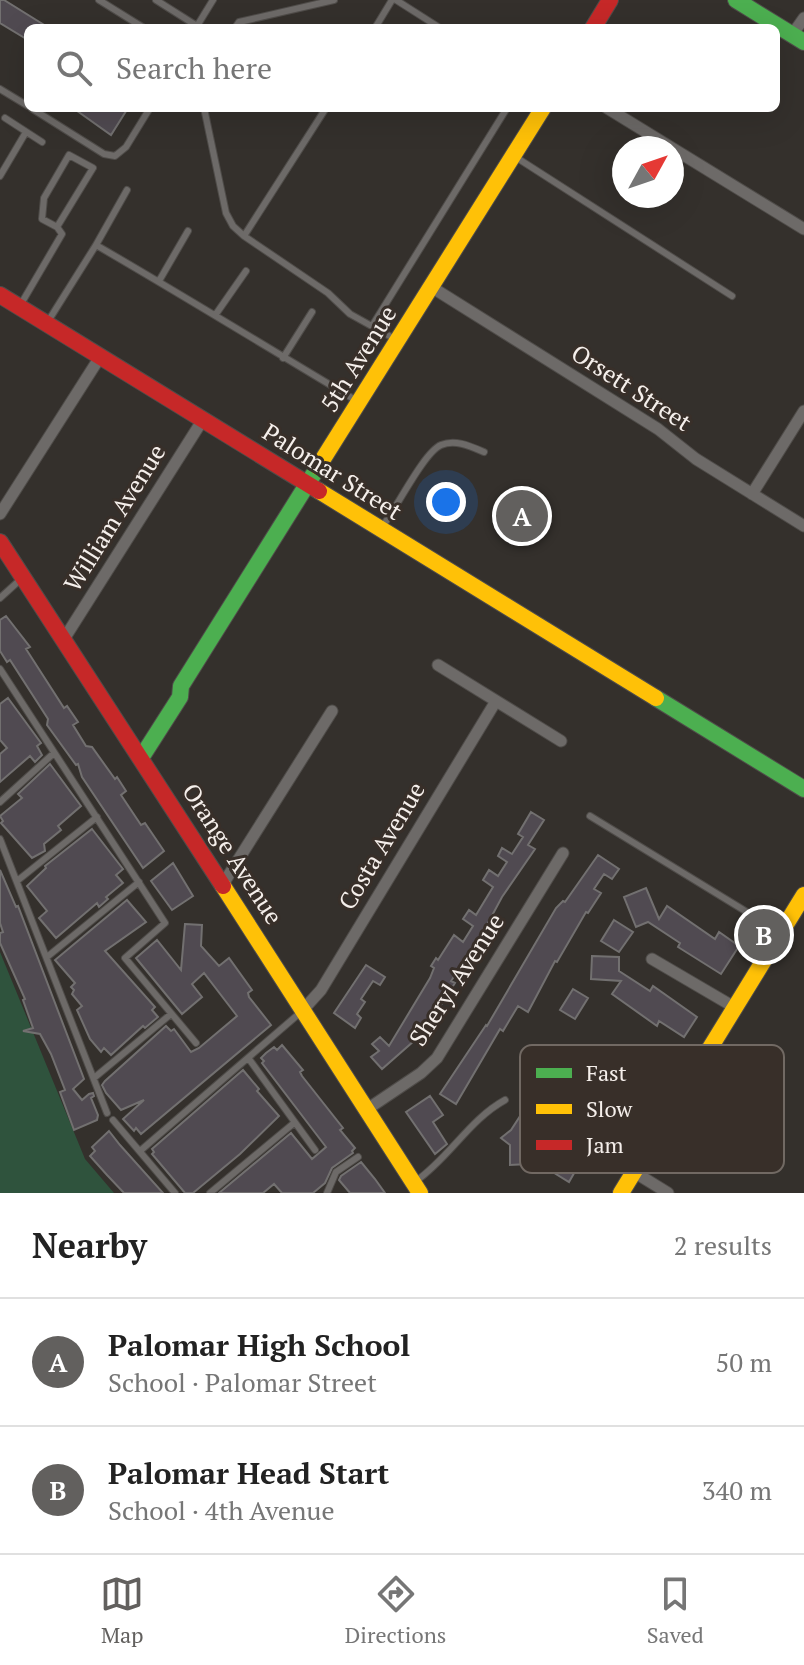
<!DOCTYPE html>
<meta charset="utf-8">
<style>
body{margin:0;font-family:"PT Serif",serif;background:#f2f2f2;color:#222}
.compass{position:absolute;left:612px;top:136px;width:72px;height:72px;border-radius:50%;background:#fff;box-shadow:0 8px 32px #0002;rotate:50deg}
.you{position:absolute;left:446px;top:502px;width:28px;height:28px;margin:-20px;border:6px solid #fff;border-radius:50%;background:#1a73e8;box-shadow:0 0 0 12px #1a73e833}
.badge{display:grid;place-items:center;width:52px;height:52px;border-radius:50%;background:#62605e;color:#fff;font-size:26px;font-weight:700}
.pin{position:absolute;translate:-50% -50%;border:4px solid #fff;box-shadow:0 2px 8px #0006}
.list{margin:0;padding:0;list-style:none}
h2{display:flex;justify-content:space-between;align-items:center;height:104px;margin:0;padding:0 32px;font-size:34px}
h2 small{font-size:26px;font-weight:400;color:#767676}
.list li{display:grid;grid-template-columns:52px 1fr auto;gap:24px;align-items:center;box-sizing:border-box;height:128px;padding:0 32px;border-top:2px solid #e0e0e0}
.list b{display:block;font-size:30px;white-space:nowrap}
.list p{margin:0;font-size:26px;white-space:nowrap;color:#767676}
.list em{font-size:26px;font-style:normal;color:#767676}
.icon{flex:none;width:44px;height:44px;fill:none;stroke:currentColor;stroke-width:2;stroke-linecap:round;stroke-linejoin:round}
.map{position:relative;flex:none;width:804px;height:1193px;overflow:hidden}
.search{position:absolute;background:#fff;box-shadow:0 8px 32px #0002;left:24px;right:24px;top:24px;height:88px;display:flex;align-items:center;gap:20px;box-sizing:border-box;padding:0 28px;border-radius:12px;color:#767676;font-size:30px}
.sheet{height:360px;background:#fff}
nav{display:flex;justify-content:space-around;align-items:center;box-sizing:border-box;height:112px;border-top:2px solid #e0e0e0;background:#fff;font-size:22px;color:#767676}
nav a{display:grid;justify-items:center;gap:4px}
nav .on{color:#62605e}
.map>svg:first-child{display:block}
.green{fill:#2f533d}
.building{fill:#504a51;stroke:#727070;stroke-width:2}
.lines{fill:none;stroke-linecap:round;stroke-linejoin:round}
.lane-casing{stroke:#4f4c49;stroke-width:8}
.street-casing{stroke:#4f4c49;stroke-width:13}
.fast-casing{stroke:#4f4c49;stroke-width:18}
.slow-casing{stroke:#4f4c49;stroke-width:18}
.jam-casing{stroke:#4f4c49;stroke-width:18}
.lane{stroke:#6d6a68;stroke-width:6}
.street{stroke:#6d6a68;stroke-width:11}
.fast{stroke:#4caf50;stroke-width:16}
.slow{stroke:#ffc107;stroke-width:16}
.jam{stroke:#c62828;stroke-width:16}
.labels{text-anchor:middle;stroke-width:6;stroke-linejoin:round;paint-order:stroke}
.street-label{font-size:24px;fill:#f5efeb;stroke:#382f29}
.key{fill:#382f29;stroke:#716963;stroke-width:2}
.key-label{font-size:22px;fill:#f5efeb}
</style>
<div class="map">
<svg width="804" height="1193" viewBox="0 0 804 1193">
<rect width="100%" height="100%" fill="#34302c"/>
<path class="green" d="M0,952L85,1159L114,1193H0Z"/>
<path class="building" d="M0,0H4L49,28H28V40L0,23Z
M73,108H128L111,135Z
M6,616L30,647L26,649L64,708L67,706L78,722L73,725L86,746L92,747L115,779L117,777L126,791L121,795L141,825L145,823L164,851L143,868L82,777L78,764L76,765L47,725L48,719L10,660L7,662L0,651V620Z
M8,698L41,743L37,746L42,755L35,762L30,756L0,782V754L7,748L0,740V704Z
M50,764L81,806L58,826L61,830L44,844L45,851L32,858L1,823L3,821L0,816L22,798L18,794Z
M531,812L544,820L528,845L535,849L502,897L488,923L490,924L451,981L455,983L432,1019L429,1017L415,1040L382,1069L371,1057L379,1051L372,1044L380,1037L389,1046L430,978L434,968L431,966L436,958L438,960L454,935L463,942L473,926L463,919L469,910L476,915L493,887L483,880L489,870L498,876L507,862L498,856L502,848L512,854L523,837L518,834Z
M92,829L123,869L116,875L123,883L106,897L108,899L99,907L97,903L56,938L39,918L47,911L27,886L46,868L45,866Z
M598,855L619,869L612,879L604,874L594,889L601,893L588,913L586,912L557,962L555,961L528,1012L518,1006L503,1031L500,1029L456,1104L440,1094L486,1025L487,1026L556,908L563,901L565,902Z
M173,863L193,896L172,910L151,881Z
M0,870L16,907L18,906L84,1079L73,1089L82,1100L89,1094L93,1093L94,1096L91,1098L98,1115L97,1120L74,1130L60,1092L65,1090L51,1054L40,1034L23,1031L33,1028L23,1000L25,999L0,943V933L3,932L0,923Z
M646,888L659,919L667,906L715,939L719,932L739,946L721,974L678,947L680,943L648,922L636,927L624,897Z
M127,900L146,922L105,951L155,1007L152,1010L158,1017L145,1028L143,1026L111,1055L104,1048L101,1052L90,1039L77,1010L82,1006L72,994L74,990L71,987L75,983L55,960Z
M614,920L633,932L619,952L601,941Z
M185,924L202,925L201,946L219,966L229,958L252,990L248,993L249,997L271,1025L141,1134L136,1128L134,1131L123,1119L144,1100L121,1110L106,1093L102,1085L105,1081L166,1026L171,1031L174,1029L191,1052L199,1048L237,1016L204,973L192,984L202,997L182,1014L136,958L157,940L181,970Z
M592,956L619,957V971L650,991L653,986L697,1017L684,1037L659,1021L657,1026L612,994L621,981L591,979Z
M366,965L385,977L380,985L373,981L361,999L365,1002L357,1014L361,1018L355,1028L334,1013Z
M573,989L588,998L575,1019L560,1010Z
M282,1045L303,1070L300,1072L302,1076L343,1128L340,1130L355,1148L352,1151L353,1153L332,1168L325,1183L313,1193H282L274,1184L263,1193H219L291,1133L312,1159L326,1147L262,1063L264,1061L261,1058L266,1053L274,1047L277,1050Z
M243,1070L259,1089L257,1091L279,1116L240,1154L193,1193H185L152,1154L154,1152L152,1149Z
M430,1096L443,1115L433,1122L447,1144L435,1154L406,1112Z
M526,1107L538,1115L536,1119L559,1135L554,1142L582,1159L569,1182L551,1171L557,1161L524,1138L528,1164L510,1165V1145L501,1138L511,1130Z
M109,1131L120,1145L163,1193H124L107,1175L90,1156L95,1151L92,1147Z
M361,1162L375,1179L385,1193H350L339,1180L341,1176Z"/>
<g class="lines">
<g class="lane-casing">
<path id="lane" d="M99,0L144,28
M156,0L197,26L213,0
M396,0L440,28
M235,28L239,22L334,0
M375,28L392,0
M0,89L28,106
M31,108L104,154L115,156L126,147L150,108
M204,108L226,213L233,226L244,236L328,293L350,314L395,339
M5,118L42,142
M514,156L732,296
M0,176L26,132
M244,236L326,108
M96,245L127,190
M159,281L188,231
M21,304L62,234L57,227L42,219L44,198L69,155L93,168L57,227
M216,314L246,271
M47,323L96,245C184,296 270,349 357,401
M372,326L507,108
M283,358L312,312
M382,527C396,509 424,452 441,445C455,439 470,446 484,452
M0,598L21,579
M0,669L165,923L125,958L196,1043
M0,802L54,753
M590,816L778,931
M0,839L107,1113
M17,881L97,817
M47,957L139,882
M249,1059L315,1150
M94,1078L171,1014
M113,1120L175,1193
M140,1151L301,1012
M416,1181C449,1158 470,1119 505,1100
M210,1193L294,1123
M327,1193L336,1172L358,1157"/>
</g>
<g class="street-casing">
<path id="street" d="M792,35L804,18
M607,108L672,148
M672,148L804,229
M433,288L658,429L696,459L804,526
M752,494L804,411
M0,514L100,357
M64,639L202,421
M438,665L561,741
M223,884L332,711
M652,959L734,1007
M302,1011L321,990L496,701
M366,1110L421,1073L437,1058L563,853
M634,1172L668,1193"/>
</g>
<g class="fast-casing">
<path id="fast" d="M736,0L804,42
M656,698L804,789
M141,758L180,697L181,686L318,467"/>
</g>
<g class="slow-casing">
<path id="slow" d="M318,467L543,108
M319,491L656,698
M223,886L420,1193
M621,1193L804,895"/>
</g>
<g class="jam-casing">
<path id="jam" d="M593,28L610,0
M0,295L319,491
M0,542L223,886"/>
</g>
<use href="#lane" class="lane"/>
<use href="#street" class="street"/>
<use href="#fast" class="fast"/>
<use href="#slow" class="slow"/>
<use href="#jam" class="jam"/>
</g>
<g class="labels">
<g class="street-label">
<text transform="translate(359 359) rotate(-58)" y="8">5th Avenue</text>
<text transform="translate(631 388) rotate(33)" y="8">Orsett Street</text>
<text transform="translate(332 472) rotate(32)" y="8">Palomar Street</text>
<text transform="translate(115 518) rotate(-58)" y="8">William Avenue</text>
<text transform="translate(382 846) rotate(-59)" y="8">Costa Avenue</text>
<text transform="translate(232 854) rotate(57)" y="8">Orange Avenue</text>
<text transform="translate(457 980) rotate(-57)" y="8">Sheryl Avenue</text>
</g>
</g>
<rect x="520" y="1045" width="264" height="128" rx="12" class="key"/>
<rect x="536" y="1068" width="36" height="10" fill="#4caf50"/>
<rect x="536" y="1104" width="36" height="10" fill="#ffc107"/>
<rect x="536" y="1140" width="36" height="10" fill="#c62828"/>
<g class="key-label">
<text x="586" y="1081">Fast</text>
<text x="586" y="1117">Slow</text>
<text x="586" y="1153">Jam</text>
</g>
</svg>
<svg class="compass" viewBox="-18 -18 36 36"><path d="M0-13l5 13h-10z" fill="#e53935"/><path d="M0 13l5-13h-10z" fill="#767676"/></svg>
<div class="you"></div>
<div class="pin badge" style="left:522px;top:516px">A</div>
<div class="pin badge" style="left:764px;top:935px">B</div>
<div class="search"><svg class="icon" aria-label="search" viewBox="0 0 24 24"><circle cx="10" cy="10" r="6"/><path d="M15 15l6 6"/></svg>Search here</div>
</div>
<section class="sheet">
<h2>Nearby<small>2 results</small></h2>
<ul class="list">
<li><span class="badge">A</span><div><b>Palomar High School</b><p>School · Palomar Street</p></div><em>50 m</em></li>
<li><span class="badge">B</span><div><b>Palomar Head Start</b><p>School · 4th Avenue</p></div><em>340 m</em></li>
</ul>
</section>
<nav>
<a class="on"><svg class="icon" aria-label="map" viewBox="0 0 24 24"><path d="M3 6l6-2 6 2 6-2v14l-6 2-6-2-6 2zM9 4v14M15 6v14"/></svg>Map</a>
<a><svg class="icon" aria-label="directions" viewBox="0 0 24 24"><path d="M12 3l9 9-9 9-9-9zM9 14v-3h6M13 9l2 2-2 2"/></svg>Directions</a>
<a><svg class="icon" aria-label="saved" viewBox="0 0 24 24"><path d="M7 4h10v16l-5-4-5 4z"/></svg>Saved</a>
</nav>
